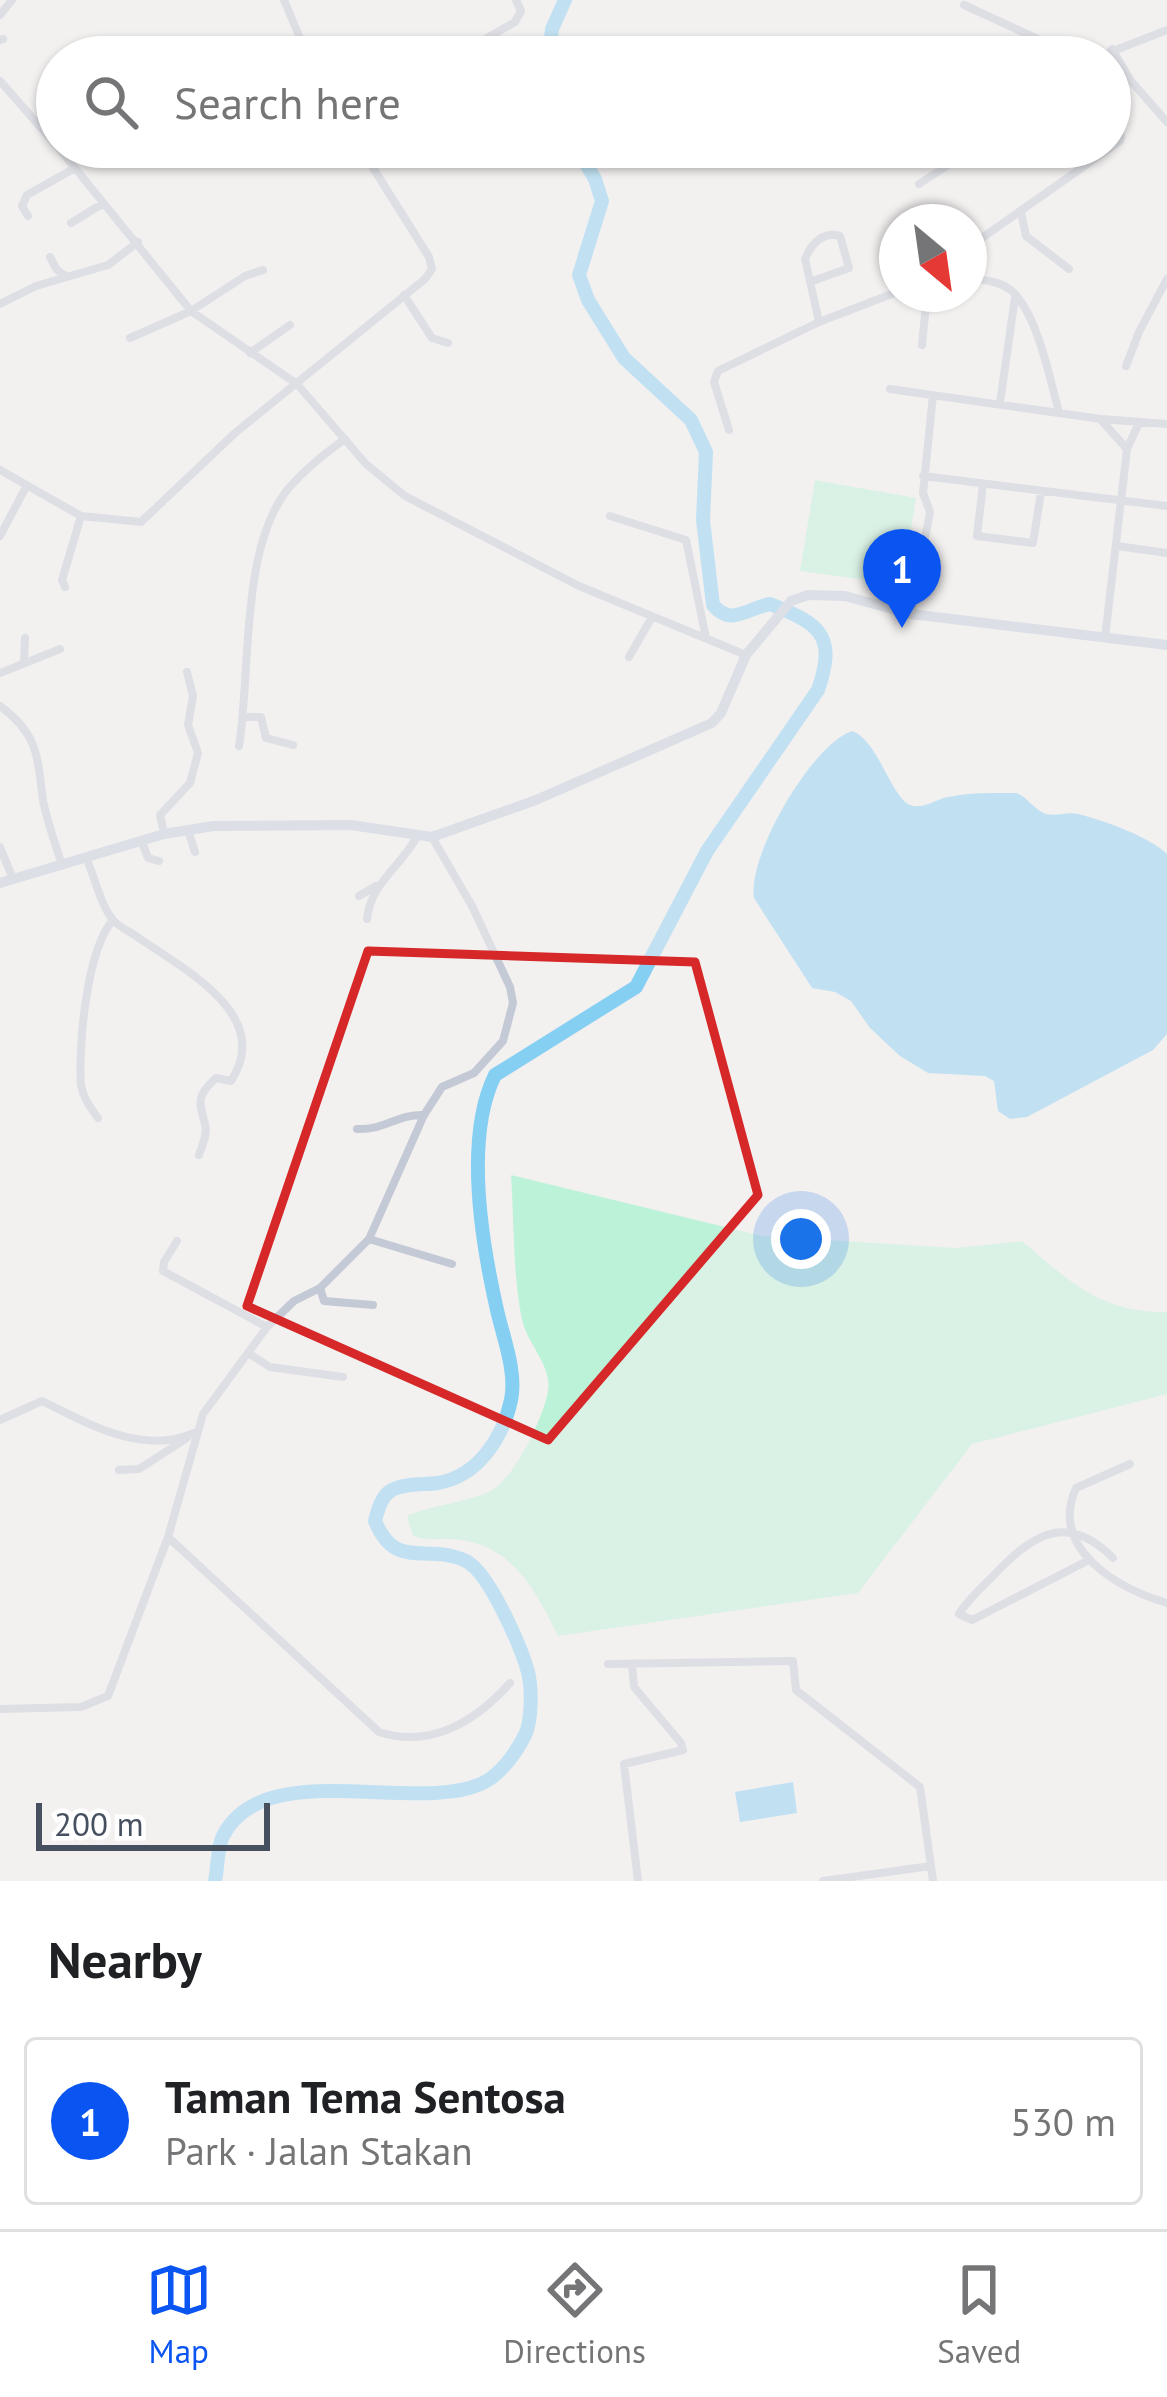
<!DOCTYPE html>
<meta charset="utf-8">
<style>
body{margin:0;font-family:"PT Sans",sans-serif;background:#f2f2f2;color:#202124}
.compass{position:absolute;left:879px;top:204px;width:108px;height:108px;border-radius:50%;background:#fff;box-shadow:0 3px 9px #0004;rotate:151deg}
.scale{position:absolute;left:36px;bottom:30px;width:234px;box-sizing:border-box;padding-left:12px;border:6px solid #46505f;border-top:0;font-size:33px;line-height:42px;white-space:nowrap;color:#46505f;-webkit-text-stroke:9px #fff;paint-order:stroke}
.you{position:absolute;left:801px;top:1239px;width:42px;height:42px;margin:-30px;border:9px solid #fff;border-radius:50%;background:#1a73e8;box-shadow:0 0 0 18px #1a73e833}
.badge{display:grid;place-items:center;width:78px;height:78px;border-radius:50%;background:#0a54f2;color:#fff;font-size:39px;font-weight:700}
.pin{position:absolute;translate:-50% -99px;filter:drop-shadow(0 3px 6px #0008)}
.pin::after{content:'';position:absolute;top:63px;width:42px;height:36px;background:inherit;clip-path:polygon(0 0,100% 0,50% 100%)}
.list{margin:0;padding:0;list-style:none}
h2{display:flex;justify-content:space-between;align-items:center;height:156px;margin:0;padding:0 48px;font-size:51px}
h2 small{font-size:39px;font-weight:400;color:#757577}
.list li{display:grid;grid-template-columns:78px 1fr auto;gap:36px;align-items:center;box-sizing:border-box;height:168px;margin:0 24px 24px;padding:0 24px;border:3px solid #e0e0e0;border-radius:12px}
.list b{display:block;font-size:45px;white-space:nowrap}
.list p{margin:0;font-size:39px;white-space:nowrap;color:#757577}
.list em{font-size:39px;font-style:normal;color:#757577}
.icon{flex:none;width:66px;height:66px;fill:none;stroke:currentColor;stroke-width:2;stroke-linecap:round;stroke-linejoin:round}
.map{position:relative;flex:none;width:1167px;height:1881px;overflow:hidden}
.search{position:absolute;background:#fff;box-shadow:0 3px 9px #0004;left:36px;right:36px;top:36px;height:132px;display:flex;align-items:center;gap:30px;box-sizing:border-box;padding:0 42px;border-radius:66px;color:#757577;font-size:45px}
.sheet{height:348px;background:#fff}
nav{display:flex;justify-content:space-around;align-items:center;box-sizing:border-box;height:168px;border-top:3px solid #e0e0e0;background:#fff;font-size:33px;color:#757577}
nav a{display:grid;justify-items:center;gap:6px}
nav .on{color:#0a54f2}
.map>svg:first-child{display:block}
.green{fill:#bcf3d8}
.water{fill:#85cff3}
.lines{fill:none;stroke-linecap:round;stroke-linejoin:round}
.river{stroke:#85cff3;stroke-width:14}
.minor{stroke:#c3cad6;stroke-width:8}
.secondary{stroke:#c1cada;stroke-width:10}
.marked{fill:none;stroke:#d62828;stroke-width:9;stroke-linejoin:round}
</style>
<div class="map">
<svg width="1167" height="1881" viewBox="0 0 1167 1881">
<rect width="100%" height="100%" fill="#f3f0f0"/>
<path class="green" d="M815,480L916,498L902,585L800,571Z
M511,1175L762,1236L956,1248L1022,1241C1069,1281 1101,1313 1167,1312V1394L972,1444L858,1593L558,1636C537,1593 513,1546 460,1540C443,1537 429,1542 413,1536L407,1516C433,1504 475,1502 495,1488C516,1474 544,1416 548,1391C552,1366 529,1346 523,1323C513,1284 514,1217 511,1175Z"/>
<path class="water" d="M852,731C878,740 891,797 910,805C923,810 936,799 948,797C970,792 995,793 1017,793C1027,798 1031,805 1040,811C1052,819 1065,811 1078,814C1103,820 1150,837 1167,854V1034L1153,1050L1027,1117L1010,1119L998,1111L994,1081L985,1076L928,1073L900,1056L870,1028L851,1001L835,992L812,988L754,898C747,856 812,744 852,731Z
M793,1782L797,1813L740,1822L735,1792Z"/>
<g class="lines">
<path class="river" d="M549,57L552,29L565,0
M215,1881C218,1867 217,1848 223,1836C264,1755 416,1815 483,1783C501,1774 516,1753 525,1735C532,1721 532,1688 528,1672C521,1647 489,1572 466,1561C426,1542 396,1572 375,1521C378,1510 381,1496 392,1490C404,1483 425,1485 438,1483C478,1476 503,1438 511,1400C517,1372 503,1337 497,1310C482,1244 464,1138 495,1075L636,987L707,851L818,690C837,635 820,624 770,604C747,608 731,627 713,605L703,520L706,452L691,420L624,358L588,300L579,275L602,201L595,179L576,147"/>
<path class="minor" d="M284,0L308,57
M964,5L1042,41L1065,57
M0,15L12,0
M0,40L3,39
M1112,49L1131,81L1167,122
M454,57L515,22L521,11L516,0
M1098,57L1167,30
M0,81L57,146
M58,147L191,311L297,384L366,464L405,496L579,586L746,655
M919,184L976,147
M1021,212L1026,236L1069,269
M28,216L22,206L27,195L75,168
M71,223L102,204
M969,247L1120,141L1121,136L1110,119
M50,257L57,270L66,276
M969,278C985,280 1002,281 1014,293C1038,317 1050,380 1059,412
M810,282L849,268L840,236C823,231 811,244 805,259L819,322
M404,295L432,338L448,343
M0,304L36,286L108,265L138,242
M130,338L191,311L245,276L263,270
M922,345L927,294
M250,353L290,325
M1126,366L1139,332L1167,279
M890,389L1101,419L1167,424
M1000,403L1015,297
M1102,421L1127,449L1139,423
M729,430L714,382L718,371L819,322L897,292
M0,470L81,516L141,522L235,433L425,279L432,269L429,257L360,147
M923,476L1167,506
M983,484L977,536L1033,543L1041,492
M610,516L686,540L706,638
M0,536L27,485
M1117,546L1167,553
M65,587L62,580L81,516
M911,614L930,512L923,493L933,395
M1105,638L1127,449
M629,657L652,617
M24,661L25,638
M0,673L60,649
M0,706C39,735 37,756 43,800C47,822 56,845 62,866
M244,717H261L266,738L293,745
M239,746C251,672 240,548 288,489C305,469 324,454 345,439
M188,830L195,852
M164,833L160,815L190,783L198,753L188,725L193,696L187,672
M142,842L148,858L159,861
M0,847L13,879
M87,860C95,878 101,906 113,920C118,926 130,932 136,936C181,968 275,1014 231,1081L216,1078C196,1096 199,1102 205,1124C208,1134 202,1146 199,1155
M359,896L376,886
M367,919C371,882 401,867 418,835
M98,1118C90,1107 83,1098 81,1085C78,1046 87,949 113,920
M357,1129C386,1130 397,1114 424,1115
M369,1239L452,1264
M177,1241L164,1262L163,1271L267,1327
M320,1288L324,1301L373,1305
M248,1353L270,1367L343,1377
M0,1420L42,1401C87,1423 143,1456 194,1433
M1130,1464L1076,1488C1049,1549 1117,1588 1167,1603
M119,1470L139,1469L187,1438
M168,1537L379,1732C431,1749 476,1721 510,1683
M1087,1561L972,1620L959,1614C967,1601 980,1589 991,1578C1029,1538 1064,1509 1113,1558
M608,1664L793,1661L796,1690L920,1787L933,1881
M632,1664L634,1687L681,1743L683,1750L624,1764L638,1881
M0,1709L81,1707L108,1696L168,1537L203,1414L267,1327L294,1301L320,1288L369,1239L424,1115L442,1087L474,1073L503,1041L513,1003L510,987L472,906L432,837
M823,1881L931,1866"/>
<path class="secondary" d="M0,883L164,834L213,826L351,825L432,837L536,800L712,723L721,713L746,655L791,601L808,595L845,596L911,614L1167,645"/>
</g>
<path d="M0 0H1167V1881H0ZM368,951L695,962L758,1195L548,1440L247,1306Z" fill="#f3f0f0" fill-opacity=".55" fill-rule="evenodd"/>
<path class="marked" d="M368,951L695,962L758,1195L548,1440L247,1306Z"/>
</svg>
<svg class="compass" viewBox="-18 -18 36 36"><path d="M0-13l5 13h-10z" fill="#e53935"/><path d="M0 13l5-13h-10z" fill="#757577"/></svg>
<div class="scale">200 m</div>
<div class="you"></div>
<div class="pin badge" style="left:902px;top:628px">1</div>
<div class="search"><svg class="icon" aria-label="search" viewBox="0 0 24 24"><circle cx="10" cy="10" r="6"/><path d="M15 15l6 6"/></svg>Search here</div>
</div>
<section class="sheet">
<h2>Nearby<small></small></h2>
<ul class="list">
<li><span class="badge">1</span><div><b>Taman Tema Sentosa</b><p>Park · Jalan Stakan</p></div><em>530 m</em></li>
</ul>
</section>
<nav>
<a class="on"><svg class="icon" aria-label="map" viewBox="0 0 24 24"><path d="M3 6l6-2 6 2 6-2v14l-6 2-6-2-6 2zM9 4v14M15 6v14"/></svg>Map</a>
<a><svg class="icon" aria-label="directions" viewBox="0 0 24 24"><path d="M12 3l9 9-9 9-9-9zM9 14v-3h6M13 9l2 2-2 2"/></svg>Directions</a>
<a><svg class="icon" aria-label="saved" viewBox="0 0 24 24"><path d="M7 4h10v16l-5-4-5 4z"/></svg>Saved</a>
</nav>
